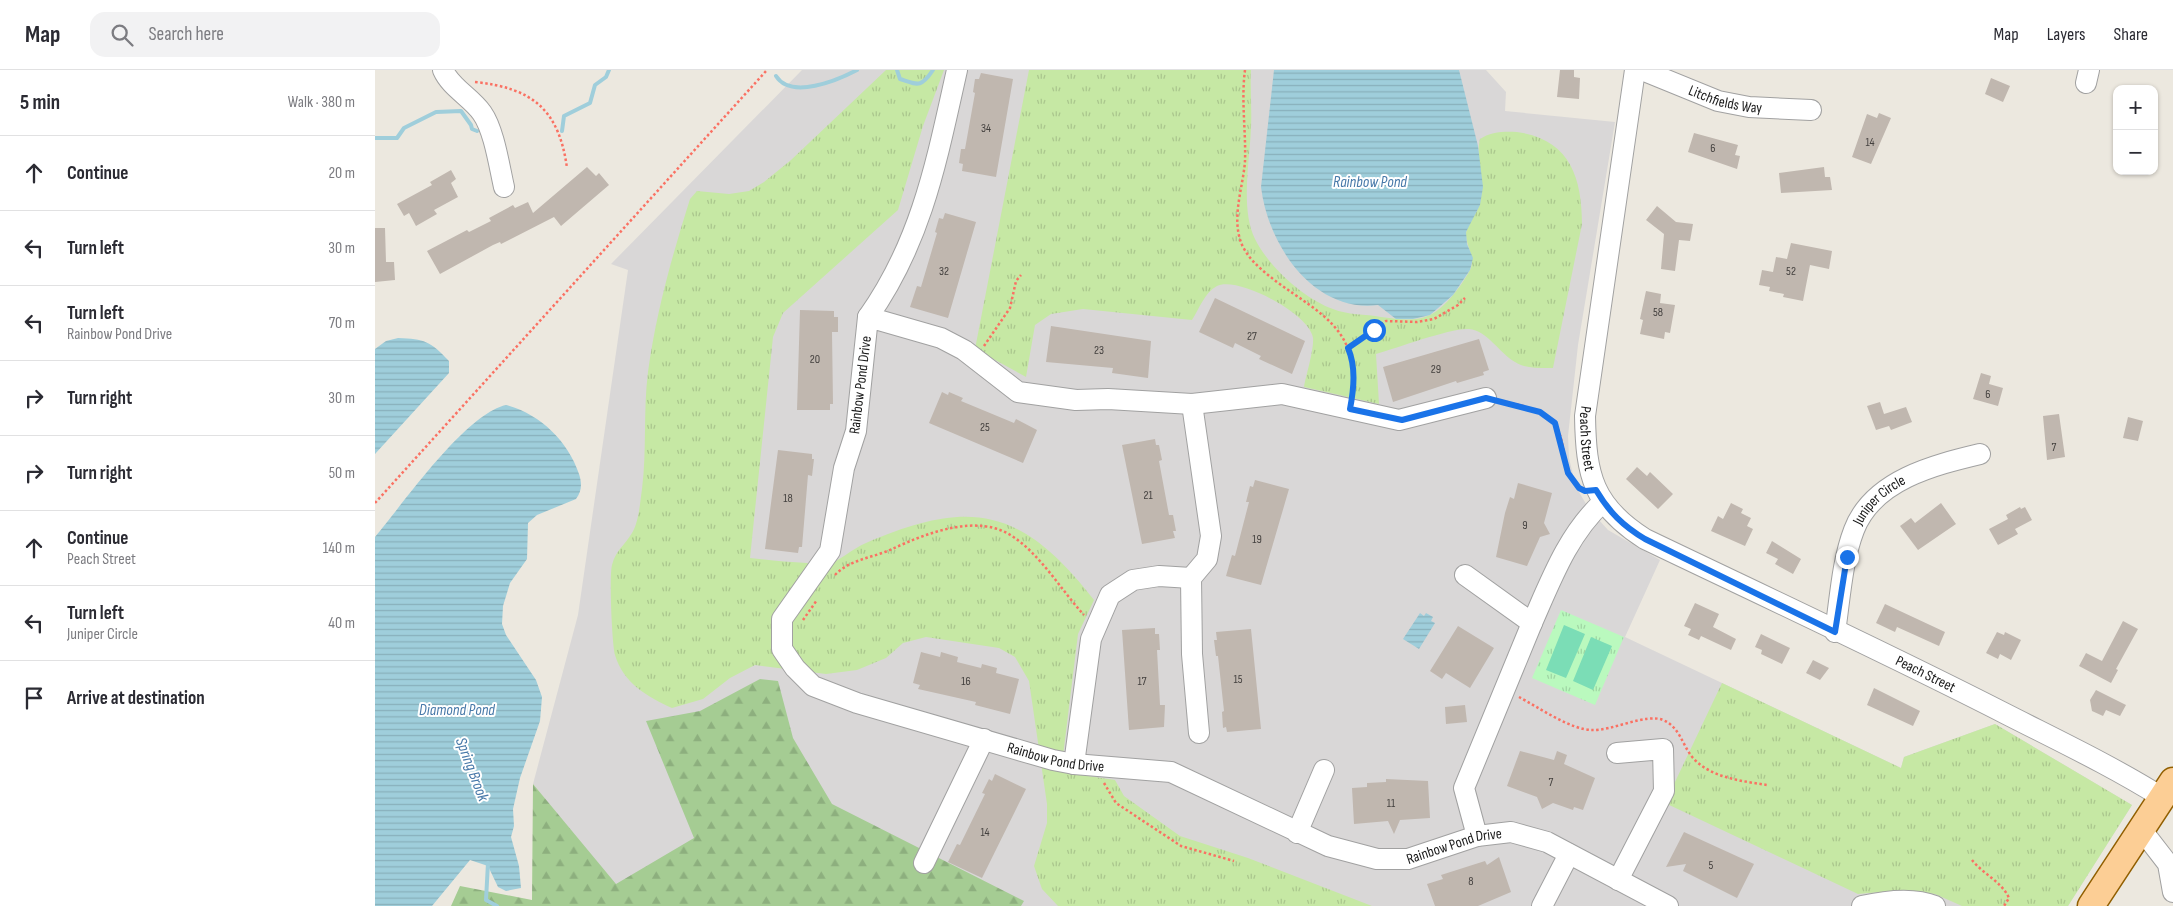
<!DOCTYPE html>
<meta charset="utf-8">
<style>
body{margin:0;font-family:"Sofia Sans Condensed",sans-serif;background:#f2f2f3;color:#2b2b33}
.controls{position:absolute;right:15px;top:15px;display:grid;overflow:hidden;border-radius:10px;box-shadow:0 1px 4px #0004}
.controls button{width:45px;height:45px;display:grid;place-items:center;padding:0;border:0;border-bottom:1px solid #e1e1e2;background:#fff;color:#2b2b33;font:25px sans-serif}
.stop{position:absolute;width:15px;height:15px;margin:-11px;border:4px solid #1a73e8;border-radius:50%;background:#fff}
.stop.end{background:#1a73e8;border-color:#fff;box-shadow:0 1px 5px #0008}
.list{margin:0;padding:0;list-style:none}
h2{display:flex;justify-content:space-between;align-items:center;height:65px;margin:0;padding:0 20px;font-size:21px}
h2 small{font-size:16px;font-weight:400;color:#7c7c81}
.list li{display:grid;grid-template-columns:32px 1fr auto;gap:15px;align-items:center;box-sizing:border-box;height:75px;padding:0 20px;border-top:1px solid #e1e1e2}
.list b{display:block;font-size:19px;white-space:nowrap}
.list p{margin:0;font-size:16px;white-space:nowrap;color:#7c7c81}
.list em{font-size:16px;font-style:normal;color:#7c7c81}
.icon{flex:none;width:28px;height:28px;fill:none;stroke:currentColor;stroke-width:2;stroke-linecap:round;stroke-linejoin:round}
.map{position:relative;flex:none;width:1798px;height:836px;overflow:hidden}
header{display:flex;align-items:center;gap:30px;box-sizing:border-box;height:70px;padding:0 25px;background:#fff;border-bottom:1px solid #e1e1e2}
header strong{font-size:24px}
nav{display:flex;gap:28px;margin-inline-start:auto;font-size:18px}
.search{width:350px;height:45px;background:#f2f2f3;display:flex;align-items:center;gap:12px;box-sizing:border-box;padding:0 18px;border-radius:15px;color:#7c7c81;font-size:19px}
main{display:flex}
aside{flex:1;background:#fff}
.map>svg:first-child{display:block}
.residential{fill:#d9d7d7}
.grass{fill:url(#grass-tufts)}
.forest{fill:url(#forest-firs)}
.park{fill:url(#park-tufts)}
.pitch{fill:#7bddb6}
.water{fill:url(#water-rules)}
.lines{fill:none;stroke-linecap:round;stroke-linejoin:round}
.stream{stroke:#9fcedb;stroke-width:4}
.building{fill:#c0b7af}
.minor-casing{stroke:#a1a1a1;stroke-width:22}
.major-casing{stroke:#915f00;stroke-width:29}
.path{stroke:#fa7163;stroke-width:2.5;stroke-dasharray:2.5 2.5;stroke-linecap:butt}
.minor{stroke:#fff;stroke-width:20}
.major{stroke:#fcce95;stroke-width:26}
.route{stroke:#1a73e8;stroke-width:6}
.labels{text-anchor:middle;stroke-width:4;stroke-linejoin:round;paint-order:stroke}
.number-label{font-size:12px;fill:#44413f}
.street-label{font-size:15px;fill:#1a1a1a;stroke:#fff}
.water-label{font-size:16px;font-style:italic;fill:#4879a9;stroke:#fff}
</style>
<header>
<strong>Map</strong>
<div class="search"><svg class="icon" aria-label="search" viewBox="0 0 24 24"><circle cx="10" cy="10" r="6"/><path d="M15 15l6 6"/></svg>Search here</div>
<nav><a>Map</a><a>Layers</a><a>Share</a></nav>
</header>
<main>
<aside>
<h2>5 min<small>Walk · 380 m</small></h2>
<ul class="list">
<li><svg class="icon" aria-label="ahead" viewBox="0 0 24 24"><path d="M12 20V5M6 11l6-6 6 6"/></svg><div><b>Continue</b></div><em>20 m</em></li>
<li><svg class="icon" aria-label="left" viewBox="0 0 24 24"><path d="M17 20v-9H6M10 6l-5 5 5 5"/></svg><div><b>Turn left</b></div><em>30 m</em></li>
<li><svg class="icon" aria-label="left" viewBox="0 0 24 24"><path d="M17 20v-9H6M10 6l-5 5 5 5"/></svg><div><b>Turn left</b><p>Rainbow Pond Drive</p></div><em>70 m</em></li>
<li><svg class="icon" aria-label="right" viewBox="0 0 24 24"><path d="M7 20v-9h11M14 6l5 5-5 5"/></svg><div><b>Turn right</b></div><em>30 m</em></li>
<li><svg class="icon" aria-label="right" viewBox="0 0 24 24"><path d="M7 20v-9h11M14 6l5 5-5 5"/></svg><div><b>Turn right</b></div><em>50 m</em></li>
<li><svg class="icon" aria-label="ahead" viewBox="0 0 24 24"><path d="M12 20V5M6 11l6-6 6 6"/></svg><div><b>Continue</b><p>Peach Street</p></div><em>140 m</em></li>
<li><svg class="icon" aria-label="left" viewBox="0 0 24 24"><path d="M17 20v-9H6M10 6l-5 5 5 5"/></svg><div><b>Turn left</b><p>Juniper Circle</p></div><em>40 m</em></li>
<li><svg class="icon" aria-label="arrive" viewBox="0 0 24 24"><path d="M6 21V4h12l-3 4 3 4H6"/></svg><div><b>Arrive at destination</b></div></li>
</ul>
</aside>
<div class="map">
<svg width="1798" height="836" viewBox="0 0 1798 836">
<defs>
<pattern id="grass-tufts" width="24" height="20" patternUnits="userSpaceOnUse" patternTransform="scale(1.25)"><rect width="24" height="20" fill="#c6e8a4"/><path d="M3 7l-1-3M5 7V3M7 7l1-3M15 17l-1-3M17 17v-4M19 17l1-3" fill="none" stroke="#aac68d"/></pattern>
<pattern id="forest-firs" width="22" height="20" patternUnits="userSpaceOnUse" patternTransform="scale(1.25)"><rect width="22" height="20" fill="#a5cc93"/><path d="M5 1l3.5 6h-7zM16 11l3.5 6h-7z" fill="#8daf7e"/></pattern>
<pattern id="park-tufts" width="24" height="20" patternUnits="userSpaceOnUse" patternTransform="scale(1.25)"><rect width="24" height="20" fill="#baf9be"/><path d="M3 7l-1-3M5 7V3M7 7l1-3M15 17l-1-3M17 17v-4M19 17l1-3" fill="none" stroke="#9fd5a3"/></pattern>
<pattern id="water-rules" width="6" height="5" patternUnits="userSpaceOnUse" patternTransform="scale(1.25)"><rect width="6" height="5" fill="#9fcedb"/><path d="M0 2.5h6" fill="none" stroke="#88b0bb"/></pattern>
</defs>
<rect width="100%" height="100%" fill="#ece8df"/>
<path class="residential" d="M427,0H1111L1131,22L1130,41L1240,52L1203,275L1193,366L1194,388L1198,405L1204,422L1214,439L1233,460L1285,490L1250,567L1526,698L1529,687L1620,654L1757,735L1693,836H256L158,714L203,545L253,200L236,194Z"/>
<path class="grass" d="M511,0H569L548,56L523,140L408,243L398,267L375,488C394,490 413,492 432,493C437,494 445,496 451,495C464,492 478,478 491,473C597,427 648,439 719,530L703,564L686,702L740,710L749,726L805,766L873,788L997,836H683L667,819L659,796L672,753V734L654,611L640,587L624,578L551,567L528,573L511,588L482,600L451,604L380,595L355,608L328,629L297,638C273,627 248,613 240,585C237,574 234,506 237,495C241,480 249,476 257,463C264,452 265,432 267,419C272,380 268,341 273,302C281,243 297,186 315,129L322,121L354,124L374,121L389,112L416,90Z
M654,0H876C875,19 877,38 876,57C875,91 865,138 880,169C894,197 929,229 958,239C972,245 991,244 1006,247C1021,249 1041,252 1055,245C1070,238 1087,215 1095,200C1101,187 1091,177 1091,164C1091,154 1103,143 1105,133C1110,112 1100,90 1105,69C1115,62 1129,61 1142,62C1194,69 1207,106 1207,154L1178,298C1166,298 1151,299 1140,292C1125,284 1112,260 1094,259C1075,258 1022,278 1001,284L1004,334L929,317C931,305 939,280 938,268C935,244 863,206 842,216C830,222 824,239 817,250L708,239L676,244L660,255L651,307L600,279Z
M1347,613L1526,698L1529,687L1620,654L1757,735L1693,836H1587L1560,824L1528,820L1483,824L1290,733Z"/>
<path class="forest" d="M385,609L403,611L418,668L457,734L649,831L646,836H76L85,816L157,830L158,714L241,814L319,768L271,651L325,641Z"/>
<path class="park" d="M1186,540L1249,567L1220,635L1157,608Z"/>
<path class="pitch" d="M1189,555L1210,564L1191,608L1171,600Z
M1216,567L1237,576L1218,620L1198,611Z"/>
<path class="water" d="M899,0H1084L1103,76L1108,117L1105,135L1091,162L1092,174L1098,188L1095,200L1078,225L1055,245L1038,249H1021L1003,235C938,243 893,175 886,117Z
M23,268C50,269 55,271 74,291V303L0,384V279L11,271Z
M131,335C165,344 193,371 204,404C207,413 207,421 201,429L162,445L153,453L152,489L135,513L128,536L127,554L131,565L161,610L167,627L165,651L145,708L138,739L139,756L136,767L144,796L146,818L131,821L123,817L113,796L95,790L57,836H0V467C28,434 90,344 131,335Z
M1045,543L1049,546L1051,543L1058,547L1056,551L1060,553L1044,579L1028,569Z"/>
<g class="lines">
<path class="stream" d="M522,0L525,9C543,15 546,18 558,0
M401,6C416,30 463,10 482,0
M187,61L189,46L215,33L220,15L231,7L234,0
M0,68H22L29,58L61,42L86,41L96,55L97,59L102,61
M113,793L111,830L122,836"/>
</g>
<path class="building" d="M1185,0H1199V7L1205,8L1204,29L1182,27Z
M606,3L638,9L621,107L587,101L588,94L584,93L586,79H590L600,23L598,22L600,9H604Z
M1616,8L1635,16L1628,32L1610,24Z
M1504,43L1516,48L1496,94L1477,87L1492,44L1502,48Z
M1319,63L1363,75L1360,85L1365,86L1362,99L1313,82Z
M212,97L221,106L224,103L234,115L186,156L179,147L126,174L125,172L118,175L65,204L52,181L92,160L94,162L116,151L114,148L138,135L140,138L153,132L158,143Z
M1449,97L1450,107H1455L1457,120L1406,123L1404,103Z
M76,100L81,109L76,113L83,127L59,140L62,144L41,156L34,143L29,146L22,134L57,115L55,112Z
M1282,136L1301,152L1318,154L1315,171L1304,170L1300,201L1286,199L1289,164L1271,150Z
M570,143L601,152L573,248L535,237L542,216L546,217L562,163L560,162L564,148L568,149Z
M0,158H10L11,192H19L20,210L0,212Z
M1416,173L1457,181L1454,199L1435,195L1428,231L1408,227L1409,224L1394,221L1395,217L1384,215L1387,200L1398,202L1401,187L1412,189Z
M1271,221L1286,224L1285,233L1300,235L1295,263L1290,262L1289,269L1265,264L1268,250L1265,249Z
M840,228L930,271L917,304L884,289L886,286L860,273L858,278L824,262Z
M425,240L459,241V247H463V262H457L458,334H455V340H422Z
M676,256L776,271L773,308L737,303L738,298L671,292Z
M1104,269L1114,300L1108,302L1109,305L1082,313L1081,311L1018,332L1008,297Z
M1606,303L1616,306L1614,314L1628,318L1623,336L1598,329Z
M567,322L573,325L574,322L588,328L586,331L639,353L641,349L662,360L648,393L554,353Z
M1505,332L1509,344L1531,337L1537,352L1516,360L1514,356L1501,360L1492,336Z
M1684,344L1690,387L1672,390L1668,346Z
M1753,347L1768,351L1763,371L1748,368Z
M780,369L781,375H784L787,390L784,391L794,445H798L801,461H798L800,468L767,474L747,375Z
M403,380L437,384V389H439L437,406L433,405L427,477H424L423,483L390,479Z
M1262,397L1272,406L1275,402L1298,424L1283,439L1251,409Z
M880,410L914,419L886,515L851,506L857,485L860,486L874,432H871L875,416L878,417Z
M1143,413L1177,423L1169,453L1175,464L1165,467L1152,496L1121,487L1130,443L1135,427L1139,429Z
M1356,433L1368,439L1366,443L1376,448L1372,456L1378,459L1370,476L1336,461L1343,446L1348,449Z
M1566,433L1581,454L1543,480L1525,456L1536,448L1540,453Z
M1645,437L1646,439L1650,437L1657,450L1640,459L1643,464L1623,475L1614,459L1633,449L1631,445Z
M1397,471L1426,489L1418,504L1400,494L1403,489L1391,483Z
M1320,533L1344,544L1338,557L1361,569L1356,580L1326,566L1324,570L1313,565L1316,559L1309,556Z
M1510,534L1570,562L1564,576L1522,557L1520,562L1501,553Z
M1748,551L1763,559L1741,599L1743,600L1736,613L1704,596L1711,583L1727,591Z
M1083,556L1119,578L1095,618L1071,603L1067,609L1055,601Z
M780,558V564H784L785,580H782L785,635H790L789,657L754,660L747,560Z
M876,559L886,659L852,662L851,657L848,658L847,642L849,641L843,586H841L839,570H842L841,562Z
M1622,562L1629,565L1630,562L1646,570L1636,590L1625,584L1623,589L1611,583Z
M1386,564L1415,578L1407,594L1386,584L1387,580L1380,577Z
M546,582L565,587L566,582L583,587L582,592L606,598L607,594L622,598L621,603L644,609L635,644L600,635L601,632L543,619L545,615L538,613Z
M1438,590L1454,598L1445,610L1431,603Z
M1499,618L1545,641L1538,656L1492,635Z
M1721,620L1751,635L1745,646L1731,640L1728,646L1717,641L1715,630Z
M1090,635L1092,652L1071,654L1070,637Z
M1145,681L1179,690L1182,681L1192,685L1189,694L1220,708L1208,740L1199,737L1198,740L1178,733L1167,739L1162,727L1132,716Z
M620,704L651,719L607,808L573,792L582,774L585,775L610,724L607,723L614,709L617,711Z
M1011,709L1053,711L1055,748L1025,750L1019,764L1013,751L979,754L977,718L992,717V713L1011,712Z
M1309,762L1379,794L1362,828L1308,801L1311,794L1291,797Z
M1124,787L1136,822L1103,836H1060L1052,814L1068,809L1066,805L1110,791L1112,795Z"/>
<g class="lines">
<g class="minor-casing">
<g id="minor">
<path d="M68,0C76,18 96,27 107,43C119,60 124,95 129,117"/>
<path id="s1" d="M1260,0L1210,346C1211,406 1218,436 1270,469C1391,527 1512,583 1631,644C1684,671 1737,696 1788,728"/>
<path id="s2" d="M1267,0L1343,31L1374,37L1436,40"/>
<path d="M1711,13L1714,0"/>
<path d="M493,247C547,171 562,89 582,0"/>
<path id="s3" d="M1111,328L1024,350L907,324L817,334L733,329L701,330L643,322L589,280L566,268L493,247L481,361L469,398L455,481L407,549V579L420,598L438,616L482,633L678,690L699,694L796,702L953,776L1002,789H1033L1102,766L1136,762L1172,772L1293,836"/>
<path d="M817,334L836,466L832,489L816,508L817,584L824,663"/>
<path d="M1090,505L1157,553C1176,510 1193,464 1228,432"/>
<path id="s4" d="M1460,562C1465,529 1467,491 1479,460C1498,410 1559,395 1605,384"/>
<path d="M1242,683L1288,679L1289,721L1243,810"/>
<path d="M699,694L716,569L735,525L758,510L784,506L816,508"/>
<path d="M1766,759L1793,794L1798,822"/>
<path d="M922,763L949,700"/>
<path d="M1102,766L1089,718L1157,553"/>
<path d="M549,793L609,669"/>
<path d="M1167,836L1194,784"/>
<path d="M1487,836C1509,831 1538,827 1560,836"/>
</g>
</g>
<g class="major-casing">
<path id="major" d="M1716,836L1798,711"/>
</g>
<path class="path" d="M870,0C866,30 871,61 870,91C868,119 855,150 868,177C876,192 889,202 902,212C947,245 983,259 978,323
M100,12C158,18 184,40 192,98
M609,276L635,238L641,211L646,205
M973,277L1011,251L1042,252L1059,249L1083,235L1090,228
M1127,331C1141,334 1160,338 1172,346C1193,359 1184,396 1203,416
M0,433L392,0
M460,505C475,489 498,488 517,479C552,463 602,443 637,466C666,485 686,520 709,545
M428,550L442,530
M1144,627C1163,637 1196,660 1217,660C1237,661 1271,643 1288,650C1305,657 1307,675 1318,688C1336,708 1367,711 1392,715
M729,713L741,733L806,776L859,791
M1597,790C1608,804 1627,812 1634,828L1629,836"/>
<use href="#minor" class="minor"/>
<use href="#major" class="major"/>
</g>
<g class="lines">
<path class="route" d="M999,260L973,278C981,297 979,318 975,339L1027,350L1111,328L1165,342L1180,353L1193,403L1204,418L1210,421L1221,420C1234,442 1248,456 1270,469L1460,562L1472,487"/>
</g>
<g class="labels">
<g class="number-label">
<text x="611" y="62">34</text>
<text x="1495" y="76">14</text>
<text x="1338" y="82">6</text>
<text x="569" y="205">32</text>
<text x="1416" y="205">52</text>
<text x="1283" y="246">58</text>
<text x="877" y="270">27</text>
<text x="724" y="284">23</text>
<text x="440" y="293">20</text>
<text x="1061" y="303">29</text>
<text x="1613" y="328">6</text>
<text x="610" y="361">25</text>
<text x="1679" y="381">7</text>
<text x="773" y="429">21</text>
<text x="413" y="432">18</text>
<text x="1150" y="459">9</text>
<text x="882" y="473">19</text>
<text x="863" y="613">15</text>
<text x="591" y="615">16</text>
<text x="767" y="615">17</text>
<text x="1176" y="716">7</text>
<text x="1016" y="737">11</text>
<text x="610" y="766">14</text>
<text x="1336" y="799">5</text>
<text x="1096" y="815">8</text>
</g>
<g class="street-label">
<text dy="5" stroke="none"><textPath href="#s2" startOffset="89">Litchfields Way</textPath></text>
<text transform="translate(485 315) rotate(-83)" y="5">Rainbow Pond Drive</text>
<text dy="5" stroke="none"><textPath href="#s1" startOffset="372">Peach Street</textPath></text>
<text dy="5" stroke="none"><textPath href="#s4" startOffset="144">Juniper Circle</textPath></text>
<text dy="5" stroke="none"><textPath href="#s1" startOffset="806">Peach Street</textPath></text>
<text dy="5" stroke="none"><textPath href="#s3" startOffset="1298">Rainbow Pond Drive</textPath></text>
<text dy="5" stroke="none"><textPath href="#s3" startOffset="1718">Rainbow Pond Drive</textPath></text>
</g>
<g class="water-label">
<text x="995" y="117">Rainbow Pond</text>
<text x="82" y="645">Diamond Pond</text>
<text transform="translate(98 699) rotate(69)" y="6">Spring Brook</text>
</g>
</g>
</svg>
<div class="controls">
<button>+</button>
<button>−</button>
</div>
<div class="stop" style="left:999px;top:260px"></div>
<div class="stop end" style="left:1472px;top:487px"></div>
</div>
</main>
